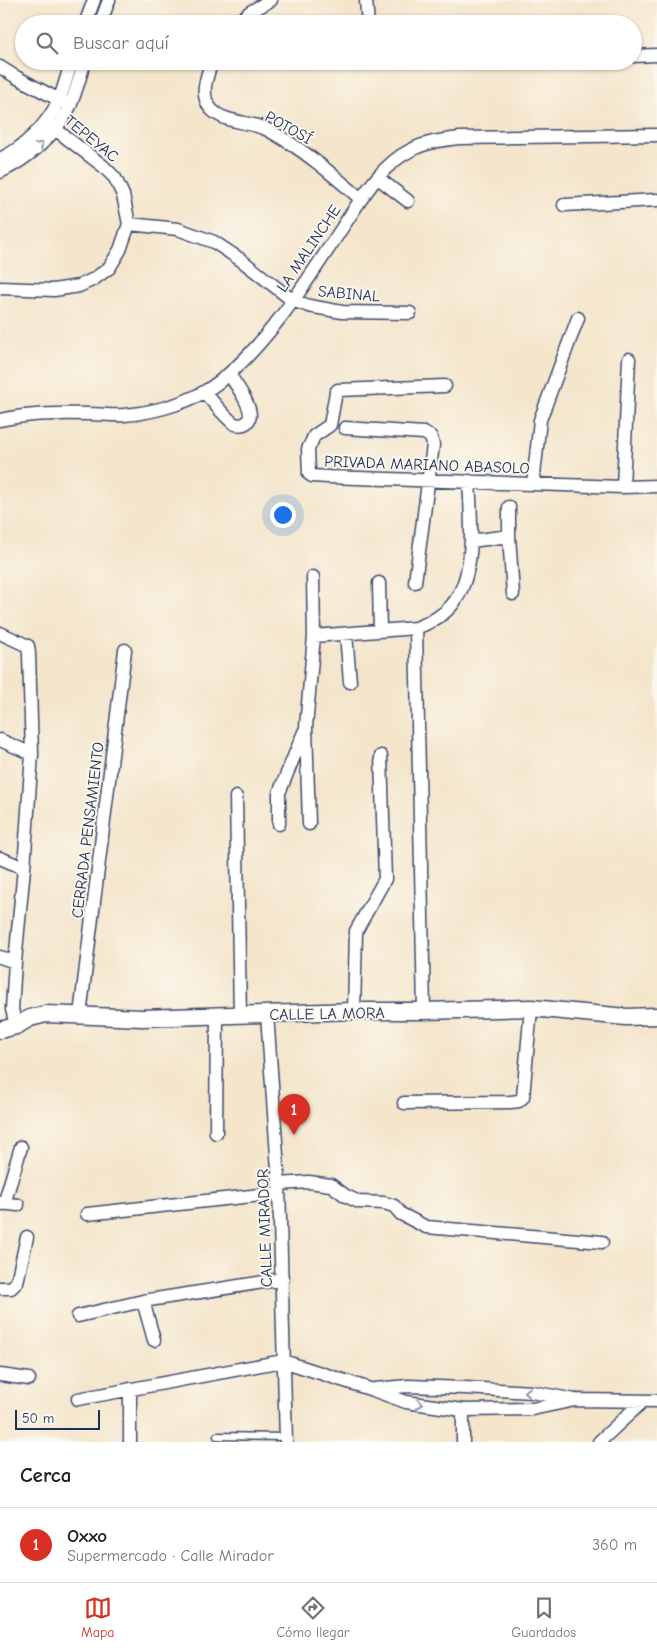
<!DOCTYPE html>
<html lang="es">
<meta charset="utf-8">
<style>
body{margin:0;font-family:"Comic Neue",sans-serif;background:#f2f2f2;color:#202124}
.scale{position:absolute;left:15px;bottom:12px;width:85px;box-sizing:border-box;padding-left:5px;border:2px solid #1b2f5e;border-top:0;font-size:14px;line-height:18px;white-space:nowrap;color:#1b2f5e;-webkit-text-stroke:4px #fbf7ec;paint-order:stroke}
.you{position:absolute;left:282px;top:514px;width:18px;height:18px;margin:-12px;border:4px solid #fff;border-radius:50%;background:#1a73e8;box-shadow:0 0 0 8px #1a73e833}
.badge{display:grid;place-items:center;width:32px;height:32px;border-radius:50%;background:#d93025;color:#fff;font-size:16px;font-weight:700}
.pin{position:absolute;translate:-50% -41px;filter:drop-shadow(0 1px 2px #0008)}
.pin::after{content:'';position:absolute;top:26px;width:18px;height:15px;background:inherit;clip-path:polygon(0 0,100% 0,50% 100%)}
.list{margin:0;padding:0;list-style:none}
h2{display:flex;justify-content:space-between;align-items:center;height:65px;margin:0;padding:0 20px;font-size:21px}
h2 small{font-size:16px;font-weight:400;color:#757577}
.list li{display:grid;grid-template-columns:32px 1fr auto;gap:15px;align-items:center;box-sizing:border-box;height:75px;padding:0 20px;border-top:1px solid #e0e0e0}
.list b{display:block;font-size:19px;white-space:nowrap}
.list p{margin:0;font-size:16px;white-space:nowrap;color:#757577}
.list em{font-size:16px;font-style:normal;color:#757577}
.icon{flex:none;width:28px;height:28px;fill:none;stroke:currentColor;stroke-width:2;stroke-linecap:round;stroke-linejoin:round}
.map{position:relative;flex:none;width:657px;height:1442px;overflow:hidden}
.search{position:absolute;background:#fff;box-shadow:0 1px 4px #0004;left:15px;right:15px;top:15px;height:55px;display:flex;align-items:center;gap:12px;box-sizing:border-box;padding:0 18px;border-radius:28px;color:#757577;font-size:19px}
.sheet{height:140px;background:#fff}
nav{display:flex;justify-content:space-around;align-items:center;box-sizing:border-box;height:70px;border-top:1px solid #e0e0e0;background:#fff;font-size:14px;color:#757577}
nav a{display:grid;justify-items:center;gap:2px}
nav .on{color:#d93025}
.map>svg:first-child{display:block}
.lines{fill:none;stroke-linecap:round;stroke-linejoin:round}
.service-casing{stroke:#3c4a6e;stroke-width:9}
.minor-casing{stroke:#3c4a6e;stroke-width:15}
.tertiary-casing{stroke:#3c4a6e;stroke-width:19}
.service{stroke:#fff;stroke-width:6}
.minor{stroke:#fff;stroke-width:12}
.tertiary{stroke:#fff;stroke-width:16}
.oneway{stroke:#8d97ae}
.labels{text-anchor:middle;stroke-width:4;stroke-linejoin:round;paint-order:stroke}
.street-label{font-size:16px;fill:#1b2f5e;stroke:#fbf7ec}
</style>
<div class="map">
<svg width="657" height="1442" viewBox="0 0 657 1442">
<rect width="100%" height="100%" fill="#fbf7ec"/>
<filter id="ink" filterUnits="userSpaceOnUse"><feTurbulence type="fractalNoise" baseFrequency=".02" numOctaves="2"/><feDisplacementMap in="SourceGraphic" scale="10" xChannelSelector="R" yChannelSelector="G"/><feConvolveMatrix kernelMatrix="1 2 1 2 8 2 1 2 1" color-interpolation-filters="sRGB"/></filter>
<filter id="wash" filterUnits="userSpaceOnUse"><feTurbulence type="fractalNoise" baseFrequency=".0096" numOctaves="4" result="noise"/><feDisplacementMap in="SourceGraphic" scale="20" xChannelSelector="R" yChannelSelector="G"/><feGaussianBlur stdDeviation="1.12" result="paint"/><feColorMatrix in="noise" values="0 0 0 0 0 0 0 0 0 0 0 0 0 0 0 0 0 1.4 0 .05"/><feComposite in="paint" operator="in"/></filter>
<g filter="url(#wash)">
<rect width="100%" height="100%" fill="#f4e5cb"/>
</g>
<g filter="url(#ink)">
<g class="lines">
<g class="service-casing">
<path id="service" d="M217,1436L286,1437"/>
</g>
<g class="minor-casing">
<path id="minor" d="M366,0L368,24
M85,24L94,0
M100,24L109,0
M236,24L250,12L271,0
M633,56L657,55
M212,61C207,76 199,95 211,109C225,124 251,121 268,130C302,148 332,174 361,199
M0,67L16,77L65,103
M0,159C24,148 46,126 58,102C64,90 67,74 72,61
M0,172C29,158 56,135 70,106C76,92 80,76 85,61
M378,178L408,201
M564,205L657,200
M129,224L178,229L214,242L241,260L292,300L309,306L342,312L410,313
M0,288L54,290L79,286L94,279L109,268L120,250L129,224L123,195L115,178L103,166L46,122
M445,386L338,390L336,392L330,425L314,436L311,443L308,449L309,474L312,476L328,477L623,487L657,486
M204,392C211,399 227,420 235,424C238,425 243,425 246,423C259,413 235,384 229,374
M0,420C29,413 60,413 90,414C101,414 113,416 124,415C150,413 181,405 204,392C257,361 308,280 342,228C360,201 380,165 411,150C426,142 443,140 459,138L657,135
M345,428L424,433L431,437L433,445L415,582
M533,484L540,420L578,318
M623,487L629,359
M509,507V536
M471,541L509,536L513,594
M379,583L380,631
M0,633L28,646L29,654L32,754L24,868L15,962L12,1009L16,1026
M346,634L350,682
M314,636L416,628
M0,740L32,754
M236,797L240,1016
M279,824V793L304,732
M309,824L306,727L314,636L313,577
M0,858L24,868
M0,957L15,962
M354,1011L356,931L385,879L381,756
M424,1011L416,628C429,623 443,616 452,605C477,574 471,519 469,481
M267,1014L279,1184L286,1442
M80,1015L125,650
M404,1103L511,1102L519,1101L523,1097L531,1008
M216,1133L217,1017
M279,1184L309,1182L331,1185L346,1196L359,1202L384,1203L394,1206L401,1214L426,1227L602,1242
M0,1203L18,1205
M4,1204L21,1147
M87,1214L279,1193
M0,1288H11L17,1282L27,1237
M143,1301L154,1340
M78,1316L143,1301L283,1279
M0,1375L29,1379
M375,1389L408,1386L465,1388L532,1392L575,1400L657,1401
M78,1399L283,1361L373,1390L406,1402L463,1410L532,1409L575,1400
M463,1410V1442
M130,1442V1389
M599,1442L643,1401"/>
</g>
<g class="tertiary-casing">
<path id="tertiary" d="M0,1030L16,1026L30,1018L46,1014L142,1018L354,1011H424L531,1008L626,1017L657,1016"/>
</g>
<use href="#service" class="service"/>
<use href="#minor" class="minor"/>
<use href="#tertiary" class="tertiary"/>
</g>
<defs><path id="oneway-chevron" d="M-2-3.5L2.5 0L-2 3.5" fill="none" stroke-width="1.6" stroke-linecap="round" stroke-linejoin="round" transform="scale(1.25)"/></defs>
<g class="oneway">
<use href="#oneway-chevron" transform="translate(40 145) rotate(-45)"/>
<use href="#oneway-chevron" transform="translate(527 1392) rotate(-175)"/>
<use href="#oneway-chevron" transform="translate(420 1404) rotate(7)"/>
</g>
</g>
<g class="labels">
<g class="street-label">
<text transform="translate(289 127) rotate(29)" y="6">POTOSÍ</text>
<text transform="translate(92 138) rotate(39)" y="6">TEPEYAC</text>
<text transform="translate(308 248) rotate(-56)" y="6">LA MALINCHE</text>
<text transform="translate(349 293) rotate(5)" y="6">SABINAL</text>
<text transform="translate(427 464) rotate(2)" y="6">PRIVADA MARIANO ABASOLO</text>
<text transform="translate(87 830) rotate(-83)" y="6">CERRADA PENSAMIENTO</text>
<text transform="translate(327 1013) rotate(-1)" y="6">CALLE LA MORA</text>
<text transform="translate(264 1228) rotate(-92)" y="6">CALLE MIRADOR</text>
</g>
</g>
</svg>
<div class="scale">50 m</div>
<div class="you"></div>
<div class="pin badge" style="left:294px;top:1135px">1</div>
<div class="search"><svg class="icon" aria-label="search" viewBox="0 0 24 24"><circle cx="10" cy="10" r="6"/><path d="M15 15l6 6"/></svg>Buscar aquí</div>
</div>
<section class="sheet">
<h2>Cerca<small></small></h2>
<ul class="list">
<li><span class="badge">1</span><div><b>Oxxo</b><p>Supermercado · Calle Mirador</p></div><em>360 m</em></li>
</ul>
</section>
<nav>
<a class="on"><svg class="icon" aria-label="map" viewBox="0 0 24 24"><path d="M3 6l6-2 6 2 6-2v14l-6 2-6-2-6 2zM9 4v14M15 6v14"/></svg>Mapa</a>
<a><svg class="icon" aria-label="directions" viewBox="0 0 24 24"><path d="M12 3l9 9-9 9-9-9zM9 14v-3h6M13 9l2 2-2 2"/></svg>Cómo llegar</a>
<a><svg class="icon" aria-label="saved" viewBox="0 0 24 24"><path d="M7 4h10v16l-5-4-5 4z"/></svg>Guardados</a>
</nav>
